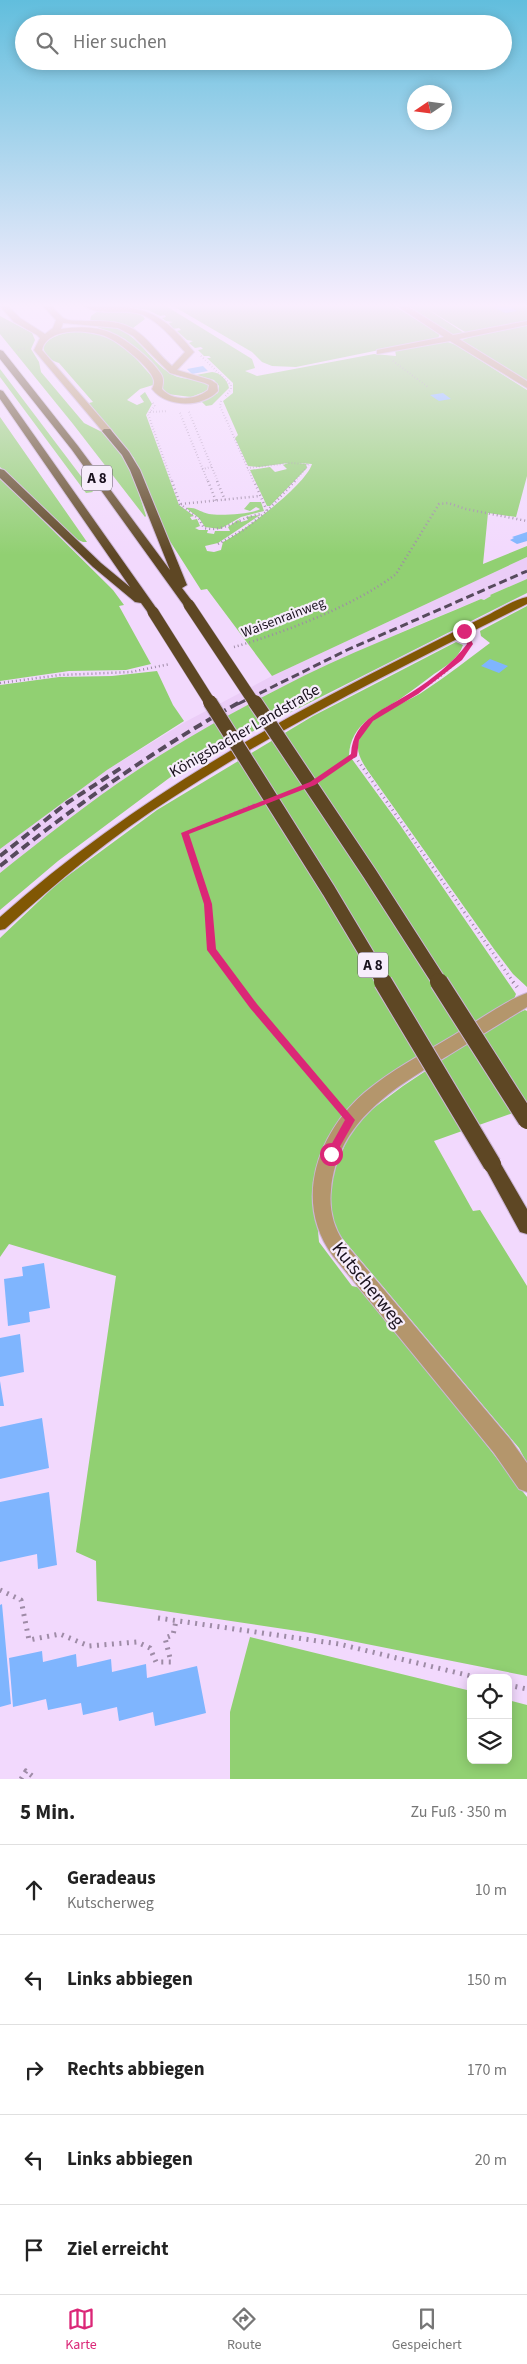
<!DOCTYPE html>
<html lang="de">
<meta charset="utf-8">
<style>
body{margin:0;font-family:"Source Sans 3",sans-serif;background:#f6f6f6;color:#222}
.controls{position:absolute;right:15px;bottom:15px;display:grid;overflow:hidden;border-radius:8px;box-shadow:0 2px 12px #0003}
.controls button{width:45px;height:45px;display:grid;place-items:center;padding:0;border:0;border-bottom:1px solid #e0e0e0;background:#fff;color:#222;font:25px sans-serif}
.compass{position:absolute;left:407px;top:85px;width:45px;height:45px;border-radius:50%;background:#fff;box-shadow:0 2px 12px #0003;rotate:257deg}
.stop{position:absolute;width:15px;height:15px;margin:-11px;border:4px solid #db2777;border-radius:50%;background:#fff}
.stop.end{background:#db2777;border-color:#fff;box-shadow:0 1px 5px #0008}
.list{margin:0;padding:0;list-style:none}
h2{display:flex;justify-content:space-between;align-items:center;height:65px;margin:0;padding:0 20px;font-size:21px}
h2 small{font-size:16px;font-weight:400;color:#767676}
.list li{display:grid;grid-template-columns:32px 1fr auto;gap:15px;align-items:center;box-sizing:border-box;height:90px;padding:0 20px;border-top:1px solid #e0e0e0}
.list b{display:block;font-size:19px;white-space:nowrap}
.list p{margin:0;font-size:16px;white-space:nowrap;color:#767676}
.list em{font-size:16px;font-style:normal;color:#767676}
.icon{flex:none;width:28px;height:28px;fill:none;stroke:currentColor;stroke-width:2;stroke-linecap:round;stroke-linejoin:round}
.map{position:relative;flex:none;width:527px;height:1779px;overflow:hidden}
.search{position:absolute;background:#fff;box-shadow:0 2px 12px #0003;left:15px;right:15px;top:15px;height:55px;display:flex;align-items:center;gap:12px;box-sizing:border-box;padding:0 18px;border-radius:28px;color:#767676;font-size:19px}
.sheet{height:515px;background:#fff}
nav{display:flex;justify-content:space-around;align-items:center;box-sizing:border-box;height:70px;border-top:1px solid #e0e0e0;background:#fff;font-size:14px;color:#767676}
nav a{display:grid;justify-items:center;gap:2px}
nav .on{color:#db2777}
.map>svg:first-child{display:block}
.built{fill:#ebcdf7}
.green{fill:#91d072}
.building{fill:#7fb5fe}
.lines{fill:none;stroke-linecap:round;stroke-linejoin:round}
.minor-casing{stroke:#cbb5d5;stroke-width:2}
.major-casing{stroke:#cbb5d5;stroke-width:2}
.highway-casing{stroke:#cbb5d5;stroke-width:2}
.path-far4{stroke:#9e8ba6;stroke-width:2;stroke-dasharray:0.5 2.5;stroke-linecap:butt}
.path-far3{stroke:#9e8ba6;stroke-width:2.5;stroke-dasharray:1 3;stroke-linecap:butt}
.path-far2{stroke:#9e8ba6;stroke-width:3;stroke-dasharray:1 4;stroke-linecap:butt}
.path-far1{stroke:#9e8ba6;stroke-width:4;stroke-dasharray:1 4.5;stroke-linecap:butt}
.path{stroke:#9e8ba6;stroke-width:5;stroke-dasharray:2 5.5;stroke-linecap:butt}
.minor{fill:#b4966c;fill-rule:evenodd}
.major{fill:#815704;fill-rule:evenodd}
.highway{fill:#5e4724;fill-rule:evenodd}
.rail-far1{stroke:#574a5d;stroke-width:3;stroke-dasharray:8 4;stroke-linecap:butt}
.rail{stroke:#574a5d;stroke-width:4;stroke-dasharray:9 5;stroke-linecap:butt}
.highway-bridge-far2-casing{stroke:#cbb5d5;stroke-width:12;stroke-linecap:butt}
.highway-bridge-far1-casing{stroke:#cbb5d5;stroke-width:16;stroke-linecap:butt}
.highway-bridge-casing{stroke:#cbb5d5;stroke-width:20;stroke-linecap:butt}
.highway-bridge-far2{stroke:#5e4724;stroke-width:11}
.highway-bridge-far1{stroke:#5e4724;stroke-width:14}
.highway-bridge{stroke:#5e4724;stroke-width:18}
.route{fill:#db2777}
.labels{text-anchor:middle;stroke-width:4.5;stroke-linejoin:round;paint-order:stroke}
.far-street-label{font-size:14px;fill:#1a121e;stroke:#f7edfb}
.shield{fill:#f7edfb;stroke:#5c5460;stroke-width:1}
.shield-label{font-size:15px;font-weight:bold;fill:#1a121e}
.street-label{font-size:16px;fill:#1a121e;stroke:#f7edfb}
.near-street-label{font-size:19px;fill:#1a121e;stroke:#f7edfb}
</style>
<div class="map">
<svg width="527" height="1779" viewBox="0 0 527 1779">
<rect width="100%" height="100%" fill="#f2d9fd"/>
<path class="built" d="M527,557V579L490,595L492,596L483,600L481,599L413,627L280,688L198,733L136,771L56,829L0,873V849L107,770L185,722L272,676Z"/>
<path class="green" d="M121,306H166L252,359L255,368L245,371L257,376L374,354L396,356L395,350L445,341L456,345L527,390V476L516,517L488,513L483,564L527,546V557L272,676L207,589L201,590L166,535L134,458L89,403L93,402L59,363C51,361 45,355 43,347C54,327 102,327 118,341C130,351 142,365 153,378V385L140,389L127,400L137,405L144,402L140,396L145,392L152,404L146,415L179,505L194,516L190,517L192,520L197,519L200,526L195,528L199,530H208L207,533L214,534L215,531H230L228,527L238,520L241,522L248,520L246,517L260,515L218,543L205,546L207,551L214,552L221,550L223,542C244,531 305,486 312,464L299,463L306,464L307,468L270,506H267L250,470L270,467L275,472L287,469L283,465L288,463L259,467L248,466L235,438L238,435L223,401L233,393V383L207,358H211L209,356H204L198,350L203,349L201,347L195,348L189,343L193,341L187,340L177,331L181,330L179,328L173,329L169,323L173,322L166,321L162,318L166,317L165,315L160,316L148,310Z
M173,306H394L440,334L438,338L296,367L272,366L262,362L252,352Z
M407,306H527V383L459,341L471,337L470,335L424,307L464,333L453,335Z
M98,311C110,311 138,307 145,319L133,328L117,323L90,321L91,316Z
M0,316L32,333L35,340L31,349L39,362L41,372L84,423L102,432L121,454L134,478L146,516L145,517L73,424L0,334Z
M95,326C132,322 142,353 168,372C178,380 194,378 205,383L208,385L209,390L191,397L167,394L162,387L164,381L162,375L125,339Z
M0,369L93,492L86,493L0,377Z
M212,372C220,372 228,381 229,388L212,405L206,406L201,401L218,393L219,386L214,380L196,375Z
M0,417L87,542H83L76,539L0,467Z
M0,478L113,590L124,605L119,606L151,664L126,670L69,671L0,681Z
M250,502H261L264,511L241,517L220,529L205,527L199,518L186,508C196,507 200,512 209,514C219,516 253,514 260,509L256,507L250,511L244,509Z
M527,579V593L188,764L58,861L0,910V873C44,838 89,802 136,771C182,740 231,713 280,688C345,654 414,628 481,599L484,600L491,596L490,595Z
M527,606V987L513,974L494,949L368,771C360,759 354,749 361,735C372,713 405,704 424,691C447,676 468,659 490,643L481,636L480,631Z
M456,642L463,645C459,658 445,667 434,674C423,682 412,691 400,699C376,714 351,724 349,755L400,825L516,994L514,999L348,1115L317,1220L319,1242L352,1286L365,1289L527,1497V1676L311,1633L97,1601L96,1561L76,1552L116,1276L9,1244L0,1257V938L58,883L157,810L313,716Z
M157,671L173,705L184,721L107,770L0,849V685L59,677L112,676Z
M525,1010L527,1011V1108L434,1141L473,1211L480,1210L527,1286V1463L519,1448L337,1232L329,1211L327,1188L351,1130L363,1116L403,1086L504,1019Z
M250,1637L471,1691V1760H508V1700L527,1705V1779H230V1712Z"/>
<path class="building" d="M492,306H508L517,311L505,313Z
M203,366L208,371L192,374L187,369Z
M443,393L451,399L439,401L430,395Z
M527,532V541L517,544L510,540L514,538L512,537Z
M490,659L508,666L499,673L481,666Z
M44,1263L50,1308L29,1312L30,1322L8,1326L4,1279L23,1276L22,1267Z
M20,1334L24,1372L0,1377V1338Z
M0,1381L4,1406H0Z
M42,1418L49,1468L0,1479V1427Z
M49,1492L57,1565L38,1569L37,1554L0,1562V1502Z
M2,1604L11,1704L0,1707V1605Z
M42,1651L43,1662L76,1654L77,1667L111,1659L112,1672L146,1664L147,1678L197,1666L206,1713L155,1726L153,1712L119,1721L117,1707L83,1715L81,1703L48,1710L46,1699L13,1707L9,1658Z"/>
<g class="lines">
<g class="minor-casing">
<path id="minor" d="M0,306H8L20,318L45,334L53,328L56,320L43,306H51L63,318L68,320C92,323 118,316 139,333C151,342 160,356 172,366L185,352C172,338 158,320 140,314C123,308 100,317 85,306C140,306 158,307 194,352L177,370L211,380L217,384L218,391C202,408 167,408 152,389C154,385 155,382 153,378C149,366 119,342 107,337C90,330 48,326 42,350L112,431L104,433L34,350L40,338L37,335L14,322ZM63,323L118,328L133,336L170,373L205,383L209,385L208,390C196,400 173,402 162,389C163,383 164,379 161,374C151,358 121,334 103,330C89,326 75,327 61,329Z
M397,306H407L453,335L527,321V325L459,339L527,381V388L450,341L377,354V350L444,337Z
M527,993V1007C501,1023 475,1039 449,1055C395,1087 337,1121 331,1190C329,1208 333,1226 343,1241L510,1439L527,1463V1492L519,1489L494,1453L333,1256C293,1202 317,1134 364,1093C391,1070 424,1053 454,1035C475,1023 506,1000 527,993Z"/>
</g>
<g class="major-casing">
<path id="major" d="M527,597V604C406,665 285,724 172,798C112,836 58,881 5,929L0,930V917C125,806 260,729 408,655C435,641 462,628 490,614C501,608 514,600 527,597Z"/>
</g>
<g class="highway-casing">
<path id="highway" d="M0,350L3,351L78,446L170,570L130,470L122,455L102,431L104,429H110L129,452L140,470L187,585L182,588L195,605L193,607H185L72,450L0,359Z
M0,390L3,391L159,612L157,614H149L141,603L135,602L93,567L0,478V469L4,470L101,563L130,587L0,399Z
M492,1157L498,1159L527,1209V1234L520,1232L483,1164L486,1159Z"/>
</g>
<path class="path-far4" d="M18,350L26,348
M201,356L231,385V389L225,397
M393,361L428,387
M221,401L220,406L254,482
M153,403L155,406L148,414L172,482
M150,412L168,411
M189,412L218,482
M180,413L208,482
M247,468L290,463L309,464L294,482
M202,469L212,467"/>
<path class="path-far3" d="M172,481L180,504L199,519L204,528C225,533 241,516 262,514
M208,481L216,501
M217,481L225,500
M181,504L260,496
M267,511L295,481
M218,544L245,529L267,511L254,481
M234,647C283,633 356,605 396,574L439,504L448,503L466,509L527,521
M0,683L60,675L131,672L170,664
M397,704C424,687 455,672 470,642"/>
<path class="path-far2" d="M399,702C375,717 356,725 354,755L514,983
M324,776L354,755
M236,983L212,950L208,904L185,833L256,804"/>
<path class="path-far1" d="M235,982L253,1006L340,1108
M513,982L518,988"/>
<path class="path" d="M0,1590L21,1600L29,1640L60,1634L89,1646L137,1642L150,1648L156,1662H171L165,1638L173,1635L176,1621
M158,1618L339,1644L479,1678
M508,1685L527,1689
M21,1779L26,1771L36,1779"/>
<use href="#minor" class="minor"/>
<use href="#major" class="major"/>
<use href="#highway" class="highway"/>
<path class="rail-far1" d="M238,704L347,650L527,571"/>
<path class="rail" d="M0,856L67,803L121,768
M0,866C76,805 155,749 240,702"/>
<g class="highway-bridge-far2-casing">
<path id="highway-bridge-far2" d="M189,605L255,704
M153,612L211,704"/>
</g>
<g class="highway-bridge-far1-casing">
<path id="highway-bridge-far1" d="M210,702L329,891L384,983
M255,702L370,874L440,983"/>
</g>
<g class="highway-bridge-casing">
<path id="highway-bridge" d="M383,982L492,1164
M439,982L527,1120"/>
</g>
<use href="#highway-bridge-far2" class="highway-bridge-far2"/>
<use href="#highway-bridge-far1" class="highway-bridge-far1"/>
<use href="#highway-bridge" class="highway-bridge"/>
</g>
<linearGradient id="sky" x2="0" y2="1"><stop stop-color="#61bedd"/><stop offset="0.55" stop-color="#f9eefe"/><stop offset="1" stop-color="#f9eefe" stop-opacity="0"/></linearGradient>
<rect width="527" height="555" fill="url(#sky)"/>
<path class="route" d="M461,630H466L473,644L462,660L418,694L373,721L359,740L357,756L315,785L189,834L212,904L216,949L257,1004L355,1120L334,1157L331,1158L326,1154L345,1120L250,1008L207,950L204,904L181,833L310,782L351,754C353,718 386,709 412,692C432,679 453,663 467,644Z"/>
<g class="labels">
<g class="far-street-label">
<text transform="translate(283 617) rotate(-21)" y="5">Waisenrainweg</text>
</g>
<g class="shield">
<rect x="82" y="465.5" width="30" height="25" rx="4"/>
<rect x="358" y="952.5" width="30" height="25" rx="4"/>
</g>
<g class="shield-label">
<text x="97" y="483">A 8</text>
<text x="373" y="970">A 8</text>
</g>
<g class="street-label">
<text transform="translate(244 730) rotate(-30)" y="6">Königsbacher Landstraße</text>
</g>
<g class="near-street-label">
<text transform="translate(369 1284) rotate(51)" y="7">Kutscherweg</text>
</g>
</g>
</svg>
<div class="controls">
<button><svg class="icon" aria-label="locate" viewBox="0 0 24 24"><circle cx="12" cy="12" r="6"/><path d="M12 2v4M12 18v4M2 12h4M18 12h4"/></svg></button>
<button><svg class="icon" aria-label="layers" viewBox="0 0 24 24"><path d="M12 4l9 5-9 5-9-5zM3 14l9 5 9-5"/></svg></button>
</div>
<svg class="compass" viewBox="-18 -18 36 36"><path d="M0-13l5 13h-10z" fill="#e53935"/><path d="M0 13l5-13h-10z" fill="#767676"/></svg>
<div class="stop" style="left:331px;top:1154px"></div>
<div class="stop end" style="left:464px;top:631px"></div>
<div class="search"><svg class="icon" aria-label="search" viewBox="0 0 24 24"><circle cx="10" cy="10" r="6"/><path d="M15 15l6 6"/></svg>Hier suchen</div>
</div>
<section class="sheet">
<h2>5 Min.<small>Zu Fuß · 350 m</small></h2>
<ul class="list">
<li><svg class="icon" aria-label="ahead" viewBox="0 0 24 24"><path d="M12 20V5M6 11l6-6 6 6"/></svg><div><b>Geradeaus</b><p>Kutscherweg</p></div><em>10 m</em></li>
<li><svg class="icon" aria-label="left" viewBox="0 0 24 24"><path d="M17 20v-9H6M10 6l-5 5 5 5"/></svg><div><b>Links abbiegen</b></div><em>150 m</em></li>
<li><svg class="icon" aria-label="right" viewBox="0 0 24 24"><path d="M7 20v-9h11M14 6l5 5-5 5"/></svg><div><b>Rechts abbiegen</b></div><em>170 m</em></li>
<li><svg class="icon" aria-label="left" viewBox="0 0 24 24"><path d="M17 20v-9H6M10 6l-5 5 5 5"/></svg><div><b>Links abbiegen</b></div><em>20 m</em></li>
<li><svg class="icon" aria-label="arrive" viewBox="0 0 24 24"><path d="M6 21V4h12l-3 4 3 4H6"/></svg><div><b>Ziel erreicht</b></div></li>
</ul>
</section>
<nav>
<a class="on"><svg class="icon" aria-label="map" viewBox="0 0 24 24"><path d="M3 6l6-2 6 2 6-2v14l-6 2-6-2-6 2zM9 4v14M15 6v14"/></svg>Karte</a>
<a><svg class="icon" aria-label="directions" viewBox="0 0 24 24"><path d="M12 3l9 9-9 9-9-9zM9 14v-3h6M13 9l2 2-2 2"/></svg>Route</a>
<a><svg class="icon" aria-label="saved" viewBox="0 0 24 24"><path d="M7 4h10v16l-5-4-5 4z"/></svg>Gespeichert</a>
</nav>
